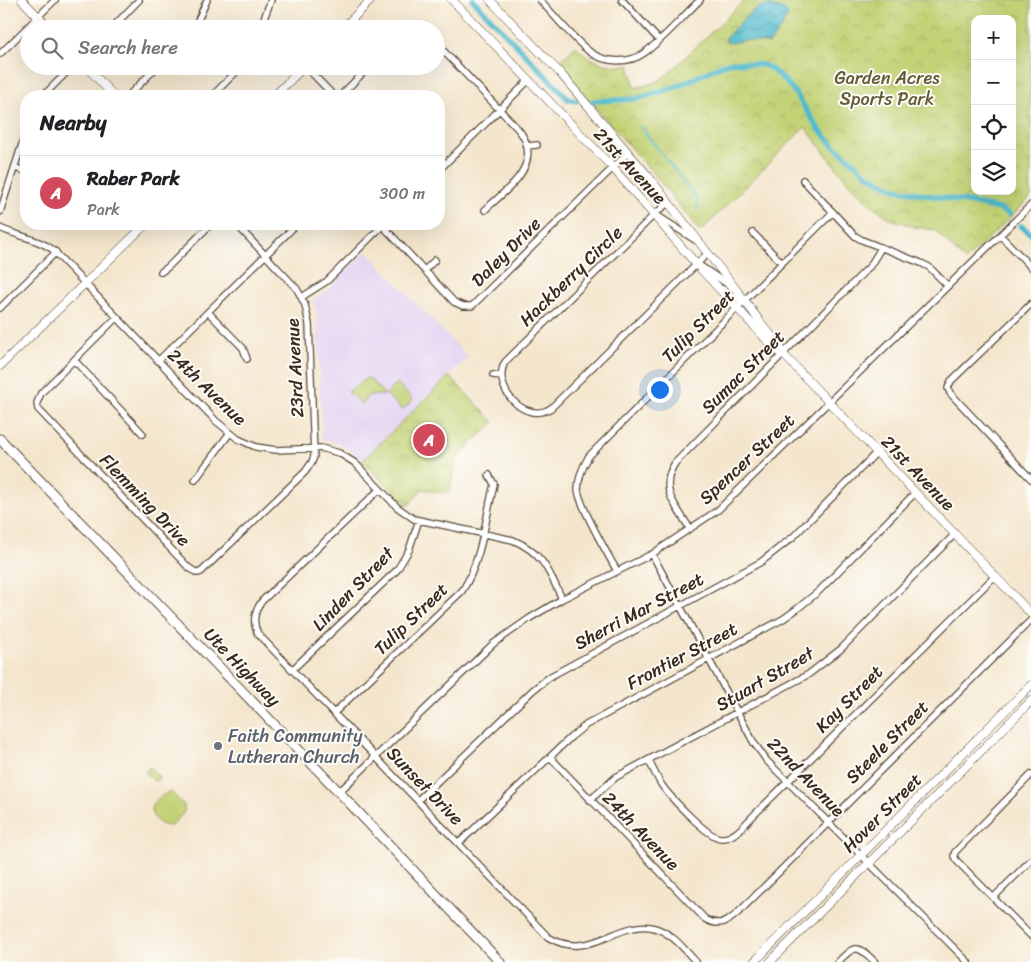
<!DOCTYPE html>
<meta charset="utf-8">
<style>
body{margin:0;font-family:Sriracha,sans-serif;background:#f6f6f6;color:#202124}
.controls{position:absolute;right:15px;top:15px;display:grid;overflow:hidden;border-radius:10px;box-shadow:0 5px 20px #0002}
.controls button{width:45px;height:45px;display:grid;place-items:center;padding:0;border:0;border-bottom:1px solid #e0e0e0;background:#fff;color:#202124;font:25px sans-serif}
.you{position:absolute;left:659px;top:389px;width:18px;height:18px;margin:-12px;border:4px solid #fff;border-radius:50%;background:#1a73e8;box-shadow:0 0 0 8px #1a73e833}
.badge{display:grid;place-items:center;width:32px;height:32px;border-radius:50%;background:#d1495b;color:#fff;font-size:16px;font-weight:700}
.pin{position:absolute;translate:-50% -50%;border:2px solid #fff;box-shadow:0 1px 5px #0006}
.list{margin:0;padding:0;list-style:none}
h2{display:flex;justify-content:space-between;align-items:center;height:65px;margin:0;padding:0 20px;font-size:21px}
h2 small{font-size:16px;font-weight:400;color:#757577}
.list li{display:grid;grid-template-columns:32px 1fr auto;gap:15px;align-items:center;box-sizing:border-box;height:75px;padding:0 20px;border-top:1px solid #e0e0e0}
.list b{display:block;font-size:19px;white-space:nowrap}
.list p{margin:0;font-size:16px;white-space:nowrap;color:#757577}
.list em{font-size:16px;font-style:normal;color:#757577}
.icon{flex:none;width:28px;height:28px;fill:none;stroke:currentColor;stroke-width:2;stroke-linecap:round;stroke-linejoin:round}
.map{position:relative;flex:none;width:1031px;height:962px;overflow:hidden}
.search{position:absolute;background:#fff;box-shadow:0 5px 20px #0002;left:20px;top:20px;width:425px;height:55px;display:flex;align-items:center;gap:12px;box-sizing:border-box;padding:0 18px;border-radius:28px;color:#757577;font-size:19px}
.panel{position:absolute;background:#fff;box-shadow:0 5px 20px #0002;left:20px;top:90px;width:425px;height:140px;border-radius:20px}
.map>svg:first-child{display:block}
.built{fill:#e3d3f2}
.grass{fill:#c2d275;stroke:#7e7e4a}
.park{fill:url(#park-crowns);stroke:#7e7e4a;fill-rule:evenodd}
.water{fill:url(#water-waves);stroke:#467276}
.lines{fill:none;stroke-linecap:round;stroke-linejoin:round}
.stream{stroke:#50bacd;stroke-width:2}
.canal{stroke:#50bacd;stroke-width:5.5}
.street-casing{stroke:#574638;stroke-width:8}
.secondary-casing{stroke:#574638;stroke-width:9}
.primary-casing{stroke:#574638;stroke-width:11}
.street{stroke:#fff;stroke-width:5.5}
.secondary{stroke:#fff;stroke-width:8}
.primary{stroke:#fff;stroke-width:9}
.worship-dot{fill:#6b7280;stroke:#fdfcf7;stroke-width:2}
.labels{text-anchor:middle;stroke-width:4;stroke-linejoin:round;paint-order:stroke}
.park-label{font-size:18px;fill:#645c38;stroke:#fdfcf7}
.street-label{font-size:18px;fill:#3b2a1e;stroke:#fdfcf7}
.worship-label{font-size:18px;fill:#5b616d;stroke:#fdfcf7;text-anchor:start}
</style>
<div class="map">
<svg width="1031" height="962" viewBox="0 0 1031 962">
<defs>
<pattern id="park-crowns" width="20" height="18" patternUnits="userSpaceOnUse" patternTransform="scale(1.25)"><rect width="20" height="18" fill="#c2d275"/><path d="M2 6a3 3 0 1 1 6 0M12 15a3 3 0 1 1 6 0" fill="none" stroke="#a8b465"/></pattern>
<pattern id="water-waves" width="16" height="10" patternUnits="userSpaceOnUse" patternTransform="scale(1.25)"><rect width="16" height="10" fill="#50bacd"/><path d="M0 5q4-4 8 0t8 0" fill="none" stroke="#4497a6"/></pattern>
</defs>
<rect width="100%" height="100%" fill="#fdfcf7"/>
<filter id="ink" filterUnits="userSpaceOnUse"><feTurbulence type="fractalNoise" baseFrequency=".02" numOctaves="2"/><feDisplacementMap in="SourceGraphic" scale="10" xChannelSelector="R" yChannelSelector="G"/><feConvolveMatrix kernelMatrix="1 2 1 2 8 2 1 2 1" color-interpolation-filters="sRGB"/></filter>
<filter id="wash" filterUnits="userSpaceOnUse"><feTurbulence type="fractalNoise" baseFrequency=".0096" numOctaves="4" result="noise"/><feDisplacementMap in="SourceGraphic" scale="20" xChannelSelector="R" yChannelSelector="G"/><feGaussianBlur stdDeviation="1.12" result="paint"/><feColorMatrix in="noise" values="0 0 0 0 0 0 0 0 0 0 0 0 0 0 0 0 0 1.4 0 .05"/><feComposite in="paint" operator="in"/></filter>
<g filter="url(#wash)">
<rect width="100%" height="100%" fill="#f4e6cd"/>
<path class="built" d="M366,251L468,357L362,461L350,450L339,443L322,439L317,312L313,300L326,291Z"/>
<path class="grass" d="M397,383L413,400L402,410L386,394Z
M150,767L160,778L155,782L145,772Z
M171,792L184,805V812L171,826C160,826 152,819 151,809C153,801 164,793 171,792Z"/>
<path class="park" d="M745,0H1031V197L965,261L935,230L915,227L894,220L885,215L868,202L846,180L805,127L700,232L655,175L557,64L576,46C591,62 608,68 629,65L635,88L657,82L669,73ZM975,19H1012V191H975Z
M449,376L494,422L456,459L449,494L422,489L408,506L362,461Z
M368,377L385,395H369L361,404L348,392C354,386 361,383 368,377Z"/>
<path class="water" d="M768,5L784,10L788,14C788,19 773,40 769,44L746,40L731,43L726,42V37C739,26 750,7 768,5Z"/>
<g class="lines">
<path class="stream" d="M640,126L697,199L698,205L697,210"/>
<path class="canal" d="M473,0L568,99L577,101
M593,101L636,99L676,87L722,65L732,62L763,65L770,68L785,81L796,94L818,128L833,145L868,175L895,189L972,203L999,209L1009,214
M1021,226L1031,234"/>
</g>
</g>
<g filter="url(#ink)">
<g class="lines">
<g class="street-casing">
<path id="street" d="M540,0C554,15 574,40 590,52C605,63 629,64 644,53C663,40 683,16 700,0
M622,0L659,40
M111,29L139,0
M194,29L207,0
M260,29L271,0
M408,29L416,26L422,29
M436,43L518,129C522,134 526,140 527,147C533,173 501,194 485,210
M0,54L55,0
M305,66L334,96
M43,96L73,66
M128,96L158,66
M212,96L242,66
M340,96L370,66
M527,146L537,145
M15,168L26,171
M439,170L529,80
M803,180L855,236L862,240L921,263L929,267L947,285
M669,202L655,214L505,362C491,387 525,425 551,408L708,253
M0,212L26,132
M655,214L695,240
M382,225L454,302L463,306H472L628,153
M0,228C17,236 36,238 52,249L216,421L238,439L256,447L276,450L321,448L339,453L355,463L397,507L414,519L513,540C543,553 549,571 562,599
M753,233L782,263
M1000,235L1031,267
M699,265L733,288
M425,270L435,260
M161,272L168,267L211,224
M723,289L743,303
M302,297L327,281L384,224
M1031,304L951,381L948,388L950,393L1031,479
M0,308L56,252
M208,312L243,348L247,359
M117,317L41,393L37,403L38,409L188,567L197,573L201,572L305,472L312,462L314,456L309,324L305,305L297,289L236,224
M74,360L143,434
M158,361L297,224
M493,375L501,376
M195,480L229,434
M380,489L262,601C254,612 252,622 258,634L548,937C589,962 617,921 651,927C671,931 684,949 696,962
M690,529C676,505 658,490 675,463L870,266L881,248
M652,554L754,743L767,761L968,962
M617,571C607,553 580,507 578,490C578,478 583,466 589,456L833,212
M293,669L397,570L409,550L419,520
M335,712L462,591C481,563 486,517 494,484L489,475
M550,757L705,919C725,931 736,914 750,901L1031,620
M648,760C653,768 656,776 661,784C669,796 708,838 721,838C734,839 744,825 752,817L995,576
M1031,775L955,852L954,856L956,860L1031,936
M339,792L493,644L530,618L562,599L652,554L718,510L1031,205
M418,800L533,690L551,676L761,562L793,537L877,452
M590,800L616,777L809,674L841,649L955,534
M459,843L571,737L586,725L783,619L797,609L819,591L915,493
M994,897L1031,860
M838,962C856,944 857,945 875,962"/>
</g>
<g class="secondary-casing">
<path id="secondary" d="M22,0L50,29
M452,0L613,168L697,265L777,351L783,354L1031,614
M490,0L560,73L648,176L745,301L761,323L780,346L783,354
M342,29L371,0
M86,66L114,96
M274,96L305,66
M0,366L146,224
M754,962L1031,685
M770,962L1031,701"/>
</g>
<g class="primary-casing">
<path id="primary" d="M0,439L339,792L500,962"/>
</g>
<use href="#street" class="street"/>
<use href="#secondary" class="secondary"/>
<use href="#primary" class="primary"/>
</g>
</g>
<circle class="worship-dot" cx="218" cy="746" r="5"/>
<g class="labels">
<g class="park-label">
<text x="887" y="84">Garden Acres<tspan x="887" dy="21">Sports Park</tspan></text>
</g>
<g class="street-label">
<text transform="translate(630 166) rotate(47)" y="6">21st Avenue</text>
<text transform="translate(506 252) rotate(-45)" y="6">Daley Drive</text>
<text transform="translate(571 276) rotate(-44)" y="6">Hackberry Circle</text>
<text transform="translate(698 326) rotate(-45)" y="6">Tulip Street</text>
<text transform="translate(295 368) rotate(-93)" y="6">23rd Avenue</text>
<text transform="translate(743 372) rotate(-45)" y="6">Sumac Street</text>
<text transform="translate(207 387) rotate(44)" y="6">24th Avenue</text>
<text transform="translate(747 459) rotate(-43)" y="6">Spencer Street</text>
<text transform="translate(918 473) rotate(46)" y="6">21st Avenue</text>
<text transform="translate(145 500) rotate(46)" y="6">Flemming Drive</text>
<text transform="translate(353 589) rotate(-46)" y="6">Linden Street</text>
<text transform="translate(639 611) rotate(-28)" y="6">Sherri Mar Street</text>
<text transform="translate(411 619) rotate(-44)" y="6">Tulip Street</text>
<text transform="translate(682 656) rotate(-28)" y="6">Frontier Street</text>
<text transform="translate(242 667) rotate(46)" y="6">Ute Highway</text>
<text transform="translate(765 679) rotate(-30)" y="6">Stuart Street</text>
<text transform="translate(849 699) rotate(-45)" y="6">Kay Street</text>
<text transform="translate(887 742) rotate(-45)" y="6">Steele Street</text>
<text transform="translate(806 777) rotate(46)" y="6">22nd Avenue</text>
<text transform="translate(425 786) rotate(46)" y="6">Sunset Drive</text>
<text transform="translate(882 813) rotate(-45)" y="6">Hover Street</text>
<text transform="translate(641 831) rotate(46)" y="6">24th Avenue</text>
</g>
<g class="worship-label">
<text x="228" y="742">Faith Community<tspan x="228" dy="21">Lutheran Church</tspan></text>
</g>
</g>
</svg>
<div class="controls">
<button>+</button>
<button>−</button>
<button><svg class="icon" aria-label="locate" viewBox="0 0 24 24"><circle cx="12" cy="12" r="6"/><path d="M12 2v4M12 18v4M2 12h4M18 12h4"/></svg></button>
<button><svg class="icon" aria-label="layers" viewBox="0 0 24 24"><path d="M12 4l9 5-9 5-9-5zM3 14l9 5 9-5"/></svg></button>
</div>
<div class="you"></div>
<div class="pin badge" style="left:429px;top:440px">A</div>
<div class="search"><svg class="icon" aria-label="search" viewBox="0 0 24 24"><circle cx="10" cy="10" r="6"/><path d="M15 15l6 6"/></svg>Search here</div>
<section class="panel">
<h2>Nearby<small></small></h2>
<ul class="list">
<li><span class="badge">A</span><div><b>Raber Park</b><p>Park</p></div><em>300 m</em></li>
</ul>
</section>
</div>
